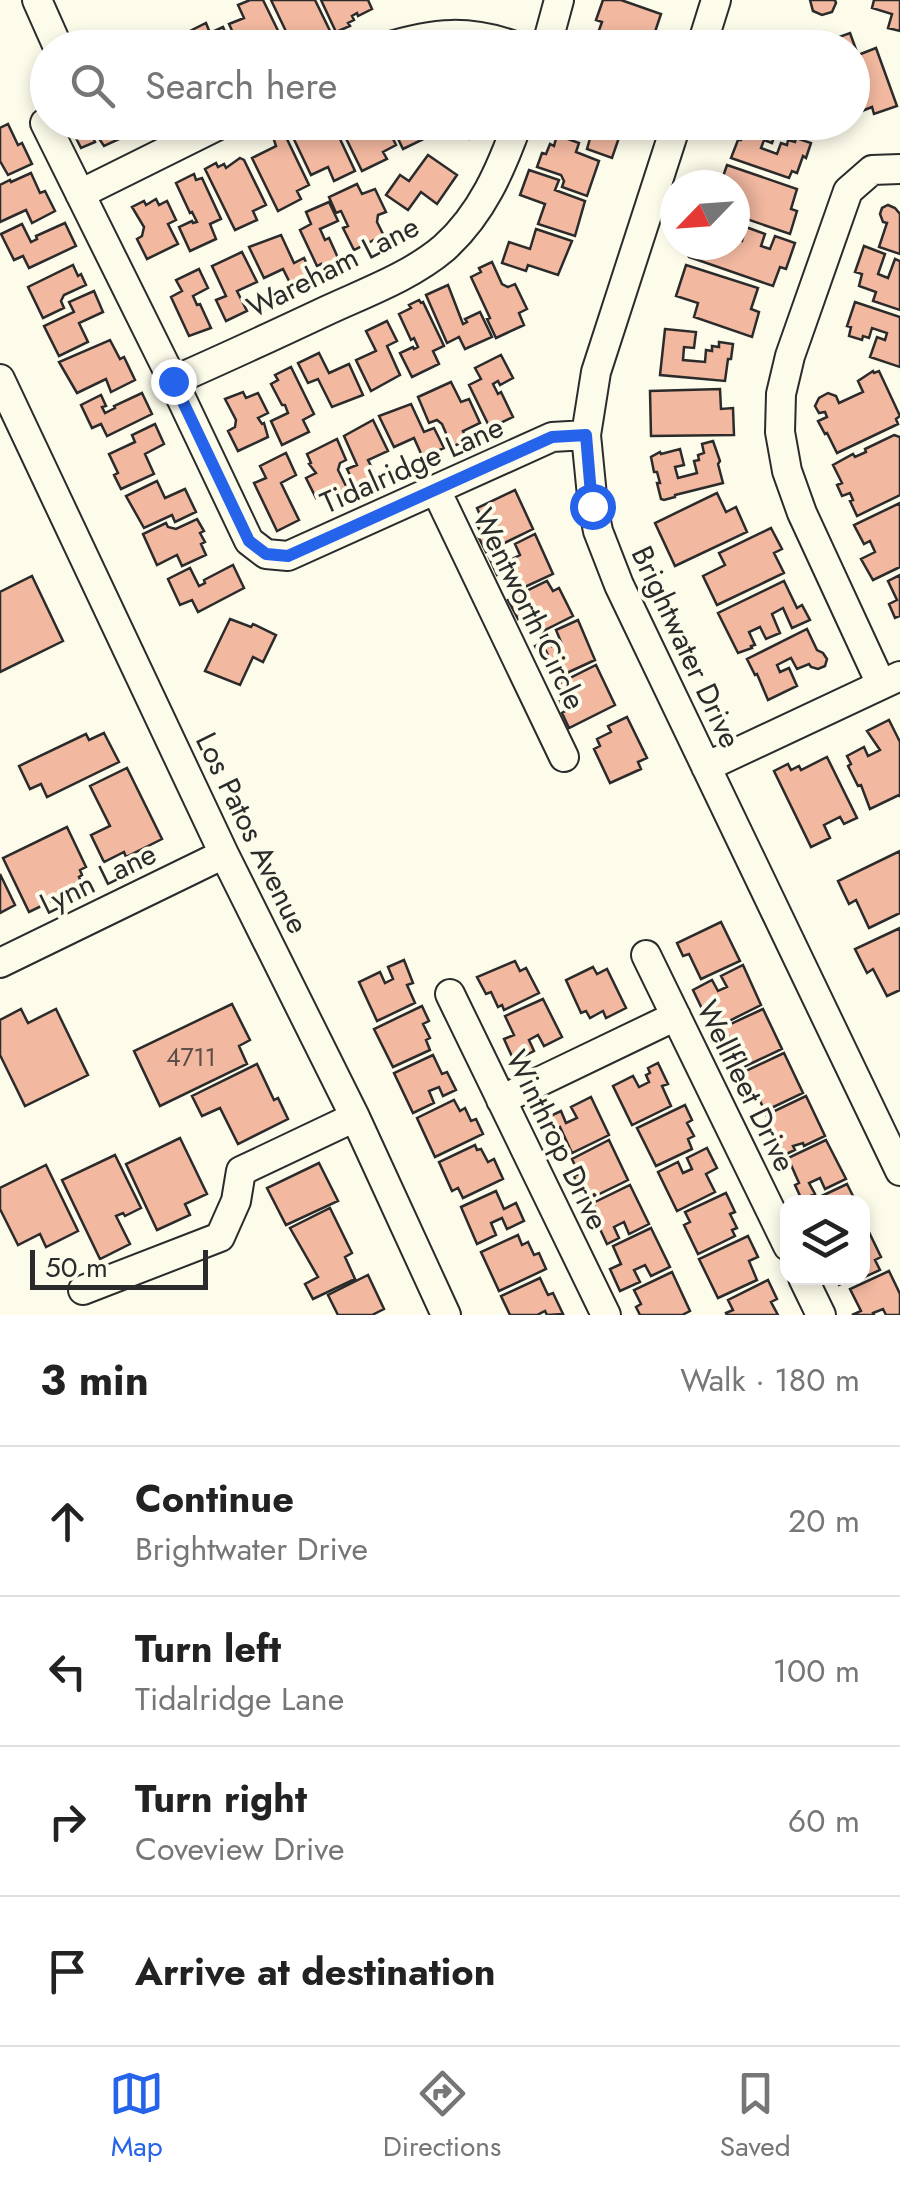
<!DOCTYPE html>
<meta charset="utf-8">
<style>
body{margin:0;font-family:Jost,sans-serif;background:#f2f2f2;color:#222}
.controls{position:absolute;right:30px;bottom:30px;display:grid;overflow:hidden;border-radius:20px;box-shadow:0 5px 15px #0003}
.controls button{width:90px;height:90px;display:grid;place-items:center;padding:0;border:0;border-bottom:2px solid #e0e0e0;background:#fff;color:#222;font:50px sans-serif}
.compass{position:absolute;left:660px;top:170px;width:90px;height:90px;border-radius:50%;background:#fff;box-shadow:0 5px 15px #0003;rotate:245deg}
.scale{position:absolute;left:30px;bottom:25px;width:178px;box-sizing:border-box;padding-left:10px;border:5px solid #2b2b2b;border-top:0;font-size:28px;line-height:35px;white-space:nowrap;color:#2b2b2b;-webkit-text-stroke:8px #fdfbea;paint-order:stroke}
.stop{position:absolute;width:30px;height:30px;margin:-22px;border:8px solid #2563eb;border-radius:50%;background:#fff}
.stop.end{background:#2563eb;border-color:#fff;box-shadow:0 2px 10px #0008}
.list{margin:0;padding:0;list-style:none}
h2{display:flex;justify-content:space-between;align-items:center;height:130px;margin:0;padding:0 40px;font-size:42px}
h2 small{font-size:32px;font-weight:400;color:#767676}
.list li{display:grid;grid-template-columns:65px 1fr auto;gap:30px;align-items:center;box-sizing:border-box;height:150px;padding:0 40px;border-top:2px solid #e0e0e0}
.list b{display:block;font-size:38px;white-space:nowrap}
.list p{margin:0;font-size:32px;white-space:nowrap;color:#767676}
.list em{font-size:32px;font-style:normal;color:#767676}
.icon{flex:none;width:55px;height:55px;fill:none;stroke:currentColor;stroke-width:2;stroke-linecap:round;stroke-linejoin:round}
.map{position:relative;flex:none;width:900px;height:1315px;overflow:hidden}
.search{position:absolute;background:#fff;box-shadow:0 5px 15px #0003;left:30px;right:30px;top:30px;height:110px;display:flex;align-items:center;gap:25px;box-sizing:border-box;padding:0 35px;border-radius:55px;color:#767676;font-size:38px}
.sheet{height:730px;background:#fff}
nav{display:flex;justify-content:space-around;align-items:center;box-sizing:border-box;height:140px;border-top:2px solid #e0e0e0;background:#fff;font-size:28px;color:#767676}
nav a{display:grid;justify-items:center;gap:5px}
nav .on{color:#2563eb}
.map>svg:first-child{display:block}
.building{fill:#f2b8a0;stroke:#2b2b2b;stroke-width:2.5}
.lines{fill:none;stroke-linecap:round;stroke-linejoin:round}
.minor-casing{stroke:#2b2b2b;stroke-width:32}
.minor{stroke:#fdfbea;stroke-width:28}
.route{stroke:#2563eb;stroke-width:12}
.labels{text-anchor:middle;stroke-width:8;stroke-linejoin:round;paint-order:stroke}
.number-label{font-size:25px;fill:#5d4e48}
.street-label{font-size:30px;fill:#2b2b2b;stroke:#fdfbea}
</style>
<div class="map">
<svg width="900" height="1315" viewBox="0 0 900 1315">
<rect width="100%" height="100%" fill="#fdfbea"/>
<path class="building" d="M250,0H263L285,45L280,48H240L229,24L244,18L238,5Z
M271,0H315L332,35L319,41L317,37L311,39L309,35L303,37L305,41L293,46Z
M321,0H368L372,9L358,16L357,13L352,16L354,20L348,23L350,26L336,32Z
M603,0H621L661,14L652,41L638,36L635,48H628L604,39L606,35L598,33L602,22L596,20Z
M810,0H835L836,3L832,12L822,15L813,11Z
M874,0H900V31L888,28L892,14L872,8Z
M206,23L210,33L223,27L232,48H210L208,43L201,48H188L182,35Z
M850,33L858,55L876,48L897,106L874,114L872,107L857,113L855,105L852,106V48H827L825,42Z
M68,122H119L126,136L104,146L94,131L91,133L95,142L81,148Z
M325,122H332L355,171L334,181L328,167L311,175L291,133L303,127L304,129L307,128L309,131Z
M338,122H385L396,145L383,152L387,159L362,171Z
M390,122H429L425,124L430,136L403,149Z
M438,122H485L484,129L470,128L469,139L437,136Z
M561,122H609V125L622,129L612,158L587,149L591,135L594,136L596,131L586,128L585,131Z
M744,122H771L778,125L772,143L764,140L761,148L777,154L781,143L787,145L788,140L795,142L796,138L811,143L806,158L803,156L797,173L792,171L789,178L731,158L738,140H741L743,132H740Z
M8,124L18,145L22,143L32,164L8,175L0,161V128Z
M280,132L285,135L309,185L297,191L301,199L278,211L252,158L276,146L274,140L275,135Z
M557,135L579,143L576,152L599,161L587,196L562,187L564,181L561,175L537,167L542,153L546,154L550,144L554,146Z
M428,155L457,175L437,204L421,192L408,210L386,195L400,175L409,181Z
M240,158L244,160L266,205L253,211L257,220L235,230L205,169L216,163L218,167L224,164L226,168Z
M727,165L797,189L791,209L797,211L790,234L735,215L738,202H735V185H720Z
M529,170L559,180L555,190L585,201L575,236L538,224L545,204L520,195Z
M31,173L40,193L45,191L55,211L32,223L26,210L0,222V185L10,180L11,182Z
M194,174L196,180L202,178L221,219L210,224L216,239L190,251L179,227L192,221L193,223L197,222L192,212L190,213L176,183Z
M357,184L362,194L375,189L386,212L378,215L377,222L388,244L378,248L374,240L354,250L343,228L348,226L341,211L336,213L329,197Z
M156,199L159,205L167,201L176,220L168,224L178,244L147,259L137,239L142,236L144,227L132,207L144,201L146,205Z
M329,202L338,221L320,229L325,240L329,238L339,260L328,268L327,266L322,268L321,264L317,266L300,230L311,224L306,212Z
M888,205L895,208L900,214V254L879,247L887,223L883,222L880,214L882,208Z
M65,223L76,246L29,268L23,256L14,260L1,234L22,224L31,242L37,239L36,236Z
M746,227L765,234L761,246L770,249L775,236L795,243L786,269L780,267L773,286L689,257L683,245H735V239L742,241Z
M536,229L572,241L558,275L528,265L526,271L502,263L509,242L530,249Z
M281,235L294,263L304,258L314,279L293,289L283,269L264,278L249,247Z
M864,246L885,254L878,274L888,278L895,259L900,261V310L873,301L876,292L859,286L862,274L855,272Z
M242,252L257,282L237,291L247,311L226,321L216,300L226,296L212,266Z
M492,262L502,284L508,287L515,284L527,309L519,313L524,325L496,338L487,319L490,318L471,277L481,272L479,268Z
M73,265L78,276L81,274L86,285L64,295L61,301L64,308L43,318L28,287Z
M686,265L758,288L751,309L759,312L752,337L694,317L698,303L676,296Z
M199,269L208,288L193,296L197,305L200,304L211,328L189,336L171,297L182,291L176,280Z
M448,285L463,324L467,322L465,319L480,312L492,337L465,349L459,337L447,343L426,295Z
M94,291L103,312L79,323L88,342L59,356L44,326L74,312L69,302Z
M419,300L421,303L423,302L444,346L433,351L439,364L412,377L400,353L413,347L414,349L418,347L414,338L411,340L399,314L411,308L409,305Z
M855,302L900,317V367L870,357L877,337L885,340L887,333L872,328L869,338L863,336L862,340L849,336L851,327L847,326Z
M387,321L397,341L387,346L400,375L371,391L356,360L376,351L366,331Z
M665,329L696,332L694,348L684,347L683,360L705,362L706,350L712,351V346L719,347V342L733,344L731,359H728L725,381L660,375Z
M110,340L120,359L124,357L135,380L111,392L106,379L77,393L59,362Z
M319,353L329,373L349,364L363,395L332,407L318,379L308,383L298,363Z
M501,355L513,378L500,385L498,381L493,384L498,394L501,392L513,417L490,428L469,385L481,379L475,368Z
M291,367L314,414L303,420L309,432L282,445L271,421L288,413L285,405H282L271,384L278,380L275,375Z
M873,371L874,373L879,371L900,416L896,419L898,424L837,453L827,433L825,434L818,421L827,417L825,412L819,413L815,406L819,398L828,393L836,396L839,403L863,392L858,381Z
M451,382L461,402L469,399L480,423L463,431L467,440L452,447L442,424L437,420L429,423L418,397Z
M720,389L721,409L733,408L734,435L651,436L650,391Z
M243,392L246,398L258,393L268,413L258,418L262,424L264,423L268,437L238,451L228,431L235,427L236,420L225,399Z
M142,393L152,414L107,436L101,424L92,428L81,405L101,395L106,406L102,407L105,413L115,408L114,406Z
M411,404L424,432L434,428L444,448L423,458L414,438L394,447L379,416Z
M373,420L388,451L368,460L378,480L357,490L347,469L357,465L344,436Z
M155,424L164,444L145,454L154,474L121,489L114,475L118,473L109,454L135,442L132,435Z
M894,435L900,437V495L857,516L850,501L853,500L850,493L842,496L837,485L842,483L833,465L853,454L855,457L866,452L865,449Z
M337,439L346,460L340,463L338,470L349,492L339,497L335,489L316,498L306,478L316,473L309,464L311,463L307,454Z
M713,441L720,461L718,464L723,483L675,495V497L664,500L661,499L657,483H660L657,472H654L651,457L660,452L661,454L680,449L684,465L675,467L678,478L697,473L694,461L699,460L698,455L704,453L702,444Z
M286,453L296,475L281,483L299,520L277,531L254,483L266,478L260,466Z
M157,481L165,498L185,489L196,512L175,522L172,515L144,528L126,496Z
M515,490L533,529L486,552L478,536L482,534L477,525L483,522L477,508Z
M717,493L726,512L736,507L747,532L675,566L655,523Z
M900,503V567L873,580L861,559L875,552L870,541L864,544L854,525Z
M197,519L204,531L200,533L205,542L201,544L206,555L182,566L177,555L157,565L143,534L166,523L168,527L176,529Z
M771,528L782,549L774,553L784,573L717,605L703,576L725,565L719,553Z
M535,534L553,574L514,592L504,571L497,575L489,557L505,549L510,560L520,555L515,544Z
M233,565L244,588L198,612L192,600L180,605L168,579L190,568L199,586L205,583L204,580Z
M900,575V616L895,618L889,604L897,600L888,581Z
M32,576L63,641L0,672V592Z
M547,581L553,591L559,588L573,616L539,633L537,627L530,630L523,616L518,619L508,600Z
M784,581L797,608L802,605L810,620L792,628L783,608L772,614L780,633L766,639L760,627L749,632L755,645L751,646L752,648L738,653L718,613Z
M230,619L251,627L253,624L276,635L263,662L253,657L240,685L205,671Z
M578,620L595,660L558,677L546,651L539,654L535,646L543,642L541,638L547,635L552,646L561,642L556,630Z
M807,629L817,650L823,653L827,659L825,666L818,669L811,667L809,664L797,669L791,658L777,665L780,672L789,668L797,686L768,700L757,674L755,675L747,659Z
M596,665L615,705L569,728L562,713L565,711L560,701L565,698L558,684Z
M627,717L647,758L638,762L641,769L610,783L594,749L600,746L597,739L611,732L608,726Z
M889,720L900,742V797L899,795L870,809L861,785L858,786L848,766L851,764L847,756L864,747L868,756L880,750L867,731Z
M104,733L119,762L47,797L41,784L30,789L19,766L86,734L89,740Z
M827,757L857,818L844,824L840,817L824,825L830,838L811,847L774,771L788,764L791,770L799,766L801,770Z
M127,768L162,839L126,857L124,852L104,862L91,835L110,826L90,786Z
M67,827L86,867L80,870L82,875L79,877L83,886L29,912L3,858Z
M900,851V913L869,928L856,900L849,904L838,881Z
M0,874L15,905L0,913Z
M721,922L740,961L701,979L689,954L683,956L677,943Z
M900,928V990L887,996L873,969L867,973L855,949Z
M404,960L413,983L407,985L415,1003L377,1021L359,982L380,972L385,983L393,979L388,967Z
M515,961L520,971L526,968L539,993L504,1010L502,1005L498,1007L491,992L486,994L477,977Z
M743,965L761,1005L723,1024L716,1009L705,1015L693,990L712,980L718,991L727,987L721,976Z
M593,967L597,974L607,969L626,1008L606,1018L603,1011L590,1018L586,1011L581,1013L566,980Z
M543,999L562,1037L544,1046L538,1035L529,1040L534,1051L514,1061L504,1039L514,1035L505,1016Z
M232,1004L250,1040L239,1046L247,1064L160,1106L134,1051Z
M422,1006L429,1021L423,1024L430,1038L426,1040L430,1050L393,1067L374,1029Z
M21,1009L28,1023L56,1009L88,1075L25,1106L0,1055V1020Z
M763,1009L782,1049L733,1072L725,1056L730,1054L725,1044L731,1042L724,1027Z
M784,1053L803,1093L765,1111L759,1099L753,1101L748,1091L743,1094L735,1076Z
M433,1055L442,1074L447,1072L456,1090L443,1096L439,1087L429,1091L434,1103L413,1113L394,1073Z
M658,1063L668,1084L662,1086L671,1106L632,1125L613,1086L633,1076L639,1087L649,1082L646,1075L650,1073L648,1068Z
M257,1064L274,1100L278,1098L288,1119L238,1144L220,1108L202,1116L192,1096Z
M806,1096L825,1136L804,1146L803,1143L793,1146L795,1150L780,1157L771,1139L777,1137L766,1115Z
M591,1097L609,1135L572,1153L560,1127L552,1131L546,1118L561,1111L566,1123L577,1118L571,1107Z
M454,1100L460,1111L465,1108L471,1121L476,1119L483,1134L435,1157L417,1118Z
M685,1105L692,1120L687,1123L694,1136L688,1139L692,1149L656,1166L637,1128Z
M180,1138L207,1194L185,1204L190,1215L157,1230L126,1164Z
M609,1140L628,1180L583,1202L574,1176L579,1174L572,1159Z
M826,1140L846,1179L825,1189L820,1178L809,1183L815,1194L802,1200L795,1185L799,1183L788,1158Z
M475,1145L477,1150L481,1149L488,1162L494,1159L503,1179L463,1198L458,1188L452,1191L439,1162Z
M707,1148L717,1168L706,1174L715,1192L677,1211L658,1172L678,1162L683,1173L692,1169L687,1158Z
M115,1155L141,1208L125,1216L123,1213L116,1216L130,1244L100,1259L62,1180Z
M319,1163L338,1201L286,1225L267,1188Z
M46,1165L78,1231L46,1247L40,1234L18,1245L0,1209V1188Z
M847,1184L856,1202H809Z
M630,1185L649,1224L629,1234L624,1222L614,1227L619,1238L607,1244L599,1227L603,1224L593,1203Z
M496,1191L504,1209L516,1203L524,1221L507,1229L502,1218L491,1223L496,1235L477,1244L461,1207Z
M726,1193L735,1212L730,1214L737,1228L732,1230L735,1236L698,1254L684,1225L690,1222L685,1212Z
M330,1208L352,1253L345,1257L355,1279L313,1299L305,1284L318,1277L290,1228Z
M651,1228L670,1267L651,1276L645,1265L634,1270L640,1282L620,1291L610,1269L621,1264L613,1246Z
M867,1228L881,1257L875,1260L880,1270L858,1280L852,1279L839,1285L835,1278H862V1231Z
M518,1235L522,1245L528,1242L534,1255L539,1253L546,1269L499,1291L481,1252Z
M748,1236L758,1257L749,1261L757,1280L718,1298L699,1259Z
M889,1271L900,1294V1315H886L883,1309L873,1313L874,1315H852L861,1311L850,1289Z
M672,1272L690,1311L682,1315H640L636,1307L641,1304L634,1290Z
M368,1275L384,1309L372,1315H338L328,1295Z
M540,1278L548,1295L553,1293L563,1314L547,1315L545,1311L537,1315H510L501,1296Z
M768,1280L777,1299L771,1302L778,1315H727L726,1313L733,1310L728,1300Z"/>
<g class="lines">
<g class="minor-casing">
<path id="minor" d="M37,0L57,45
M384,48C434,32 470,29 520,48
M546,48L559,0
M701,48L716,0
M677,122L596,372L586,435L593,506L598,531L619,585L900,1171
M45,123L173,381L249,541L266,554L288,556L552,437L586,435
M80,194L225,122
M0,379L224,854L355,1117L446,1315
M173,381C225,358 277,334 328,310C367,292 411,276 444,248C482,214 501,169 518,122
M436,490L564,757
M881,684L802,513L787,471L780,432L781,394L790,356L848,191L872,170L900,169
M706,767L900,676
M646,955L788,1246
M0,963L224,854
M450,994L606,1315
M501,1100L676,1016
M803,1278L821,1315
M83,1290L220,1237L236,1201L241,1171L355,1117"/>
</g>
<use href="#minor" class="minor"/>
</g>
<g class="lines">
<path class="route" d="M173,381L249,541L266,554L288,556L552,437L586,435L592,506"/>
</g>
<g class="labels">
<g class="number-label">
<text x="191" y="1066">4711</text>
</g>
<g class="street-label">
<text transform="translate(333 267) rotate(-27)" y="10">Wareham Lane</text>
<text transform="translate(412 465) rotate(-24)" y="10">Tidalridge Lane</text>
<text transform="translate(529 609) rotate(64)" y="10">Wentworth Circle</text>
<text transform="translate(686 647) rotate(65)" y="10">Brightwater Drive</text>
<text transform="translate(252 833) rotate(64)" y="10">Los Patos Avenue</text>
<text transform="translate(98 879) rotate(-26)" y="10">Lynn Lane</text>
<text transform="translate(746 1086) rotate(64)" y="10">Wellfleet Drive</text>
<text transform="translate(557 1140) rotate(64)" y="10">Winthrop Drive</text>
</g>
</g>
</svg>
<div class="controls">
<button><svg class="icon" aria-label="layers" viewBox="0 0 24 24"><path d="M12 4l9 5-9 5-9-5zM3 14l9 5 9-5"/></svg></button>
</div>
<svg class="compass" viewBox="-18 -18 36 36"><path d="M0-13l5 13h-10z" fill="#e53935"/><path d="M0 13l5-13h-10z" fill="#767676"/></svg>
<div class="scale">50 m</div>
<div class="stop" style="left:592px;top:506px"></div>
<div class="stop end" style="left:173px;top:381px"></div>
<div class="search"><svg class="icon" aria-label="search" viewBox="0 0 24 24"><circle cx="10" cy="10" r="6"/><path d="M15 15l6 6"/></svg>Search here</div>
</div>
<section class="sheet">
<h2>3 min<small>Walk · 180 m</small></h2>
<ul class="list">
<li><svg class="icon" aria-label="ahead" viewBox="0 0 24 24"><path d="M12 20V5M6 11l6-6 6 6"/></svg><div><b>Continue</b><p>Brightwater Drive</p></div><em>20 m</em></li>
<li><svg class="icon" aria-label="left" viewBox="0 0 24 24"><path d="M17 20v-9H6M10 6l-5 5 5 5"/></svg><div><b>Turn left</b><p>Tidalridge Lane</p></div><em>100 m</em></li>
<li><svg class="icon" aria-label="right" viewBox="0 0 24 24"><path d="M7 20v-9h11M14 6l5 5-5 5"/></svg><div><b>Turn right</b><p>Coveview Drive</p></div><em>60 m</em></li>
<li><svg class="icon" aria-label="arrive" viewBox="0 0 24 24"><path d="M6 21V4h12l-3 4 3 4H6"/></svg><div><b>Arrive at destination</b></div></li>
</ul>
</section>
<nav>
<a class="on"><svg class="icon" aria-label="map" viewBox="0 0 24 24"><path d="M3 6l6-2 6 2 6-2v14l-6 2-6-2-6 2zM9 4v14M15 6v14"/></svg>Map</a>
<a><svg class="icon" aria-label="directions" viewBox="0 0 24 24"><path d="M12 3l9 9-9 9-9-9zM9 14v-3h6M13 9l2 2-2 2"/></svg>Directions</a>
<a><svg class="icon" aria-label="saved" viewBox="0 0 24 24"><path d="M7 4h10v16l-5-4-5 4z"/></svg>Saved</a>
</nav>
